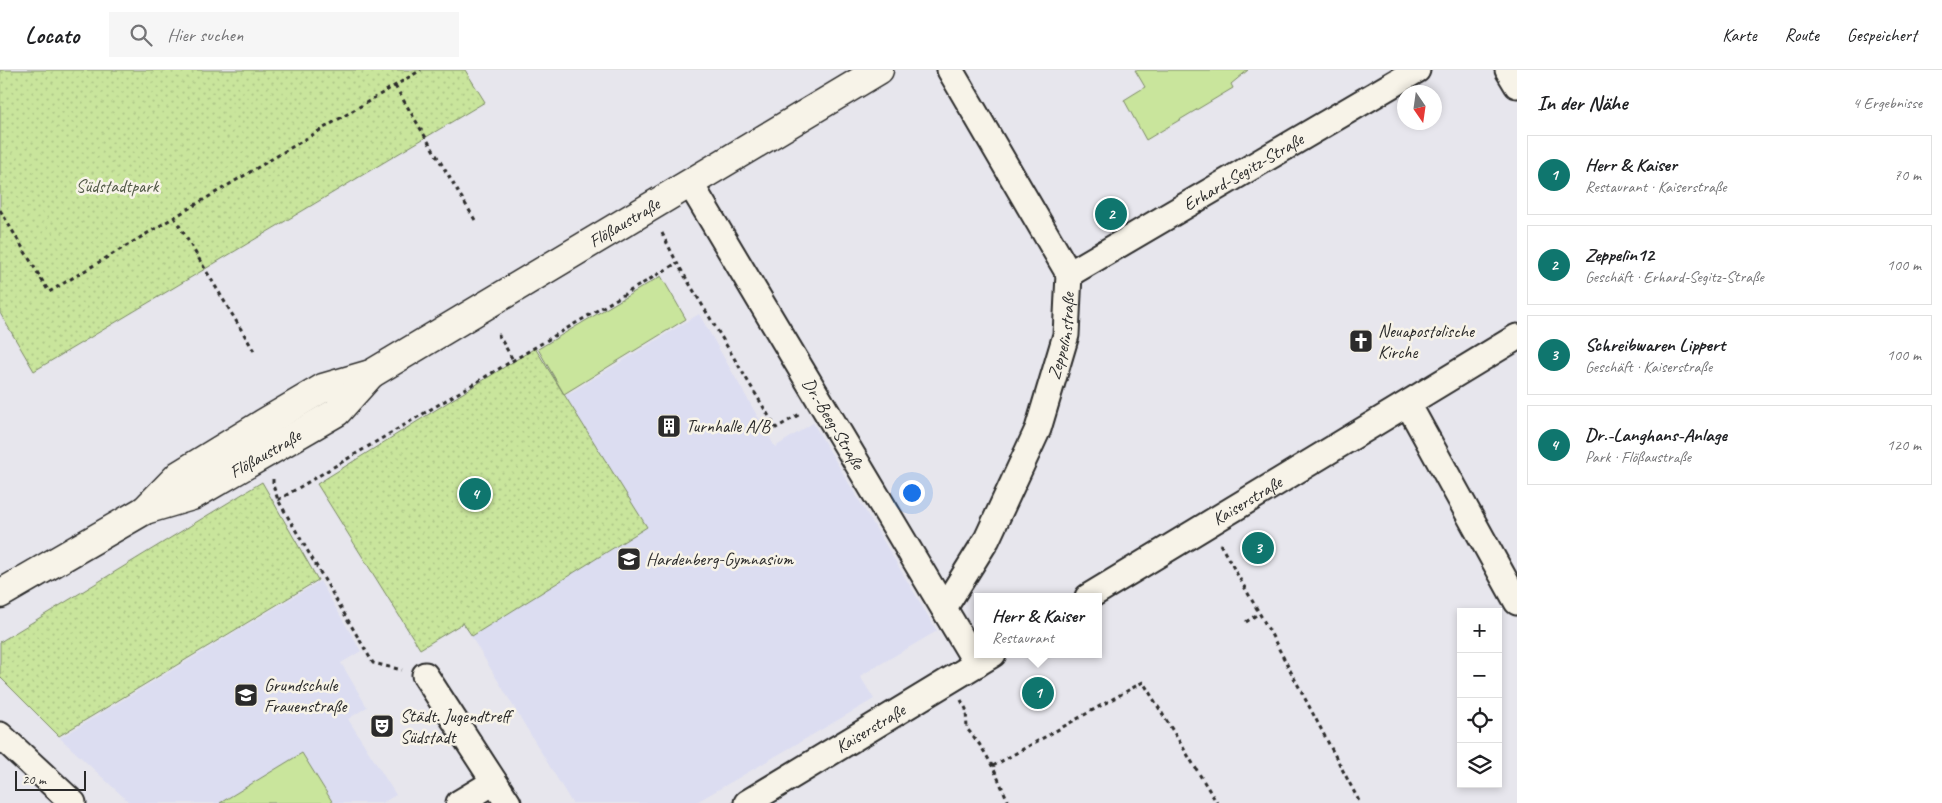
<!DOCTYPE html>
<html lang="de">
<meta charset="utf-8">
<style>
body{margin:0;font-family:Caveat,sans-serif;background:#f6f6f6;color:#202124}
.controls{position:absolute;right:15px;bottom:15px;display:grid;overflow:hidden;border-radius:0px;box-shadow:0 2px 8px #0003}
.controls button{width:45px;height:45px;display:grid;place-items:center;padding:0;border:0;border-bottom:1px solid #e0e0e0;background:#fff;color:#202124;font:25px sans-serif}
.compass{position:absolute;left:1397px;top:15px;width:45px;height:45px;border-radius:50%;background:#fff;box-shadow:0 2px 8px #0003;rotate:167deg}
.scale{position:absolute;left:15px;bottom:12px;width:71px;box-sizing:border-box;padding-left:5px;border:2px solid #2b2b2b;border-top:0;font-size:14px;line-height:18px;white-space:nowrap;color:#2b2b2b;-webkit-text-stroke:4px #f7f3e8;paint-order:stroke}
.you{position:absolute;left:911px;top:422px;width:18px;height:18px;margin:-12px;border:4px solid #fff;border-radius:50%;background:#1a73e8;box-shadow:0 0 0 8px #1a73e833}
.badge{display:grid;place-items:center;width:32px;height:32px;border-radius:50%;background:#0f766e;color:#fff;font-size:16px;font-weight:700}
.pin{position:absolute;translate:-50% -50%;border:2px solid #fff;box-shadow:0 1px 5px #0006}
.popup{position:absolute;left:974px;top:523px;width:128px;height:65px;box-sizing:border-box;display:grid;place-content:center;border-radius:0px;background:#fff;filter:drop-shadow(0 1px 4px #0005);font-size:16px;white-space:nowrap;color:#757577}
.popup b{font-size:19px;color:#202124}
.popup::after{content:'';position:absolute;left:50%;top:100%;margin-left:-10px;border:10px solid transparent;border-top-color:#fff}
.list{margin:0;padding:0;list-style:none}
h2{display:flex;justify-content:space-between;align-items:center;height:65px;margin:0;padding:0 20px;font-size:21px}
h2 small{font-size:16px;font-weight:400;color:#757577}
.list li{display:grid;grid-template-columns:32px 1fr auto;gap:15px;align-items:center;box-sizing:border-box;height:80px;margin:0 10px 10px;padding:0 10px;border:1px solid #e0e0e0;border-radius:0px}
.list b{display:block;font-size:19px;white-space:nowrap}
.list p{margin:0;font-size:16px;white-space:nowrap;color:#757577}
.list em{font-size:16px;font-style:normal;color:#757577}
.icon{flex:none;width:28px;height:28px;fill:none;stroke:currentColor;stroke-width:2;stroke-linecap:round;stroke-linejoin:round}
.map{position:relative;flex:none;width:1517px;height:733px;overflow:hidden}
header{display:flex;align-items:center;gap:30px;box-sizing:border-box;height:70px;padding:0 25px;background:#fff;border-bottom:1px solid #e0e0e0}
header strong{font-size:24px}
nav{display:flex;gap:28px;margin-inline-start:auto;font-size:18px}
.search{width:350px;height:45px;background:#f6f6f6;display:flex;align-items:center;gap:12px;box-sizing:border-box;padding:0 18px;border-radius:0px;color:#757577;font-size:19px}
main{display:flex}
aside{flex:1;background:#fff}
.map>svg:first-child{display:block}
.built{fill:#dcddf1}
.grass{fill:url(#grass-dots);stroke:#7a8864}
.garden{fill:#c9e59c;stroke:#7a8864}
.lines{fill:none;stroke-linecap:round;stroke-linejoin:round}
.minor-casing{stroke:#2b2b2b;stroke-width:29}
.tertiary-casing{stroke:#2b2b2b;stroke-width:31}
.path{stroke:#2b2b2b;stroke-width:3;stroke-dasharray:4 4;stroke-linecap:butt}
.minor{stroke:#f7f3e8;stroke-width:25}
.tertiary{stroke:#f7f3e8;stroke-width:28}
.labels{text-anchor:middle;stroke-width:5;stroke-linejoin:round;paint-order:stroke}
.street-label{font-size:18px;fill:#2b2b2b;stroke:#f7f3e8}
.park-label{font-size:18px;fill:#525a47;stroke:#f7f3e8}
.poi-label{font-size:18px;fill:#2b2b2b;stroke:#f7f3e8;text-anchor:start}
</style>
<header>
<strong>Locato</strong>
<div class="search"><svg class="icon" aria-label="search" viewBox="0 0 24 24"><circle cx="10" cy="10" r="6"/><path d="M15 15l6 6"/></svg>Hier suchen</div>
<nav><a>Karte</a><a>Route</a><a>Gespeichert</a></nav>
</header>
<main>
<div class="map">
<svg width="1517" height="733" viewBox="0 0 1517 733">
<defs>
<pattern id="grass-dots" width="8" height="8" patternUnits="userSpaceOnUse" patternTransform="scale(1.25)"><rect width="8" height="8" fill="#c9e59c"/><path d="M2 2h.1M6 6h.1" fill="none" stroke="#adc587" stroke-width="1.8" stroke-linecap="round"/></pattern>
</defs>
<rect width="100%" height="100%" fill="#e7e6ed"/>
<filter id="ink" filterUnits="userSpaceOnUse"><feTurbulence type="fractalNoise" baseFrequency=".02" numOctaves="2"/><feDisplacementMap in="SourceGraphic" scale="10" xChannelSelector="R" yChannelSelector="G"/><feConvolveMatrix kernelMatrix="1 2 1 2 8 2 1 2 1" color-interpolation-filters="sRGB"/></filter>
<g filter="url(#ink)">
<path class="built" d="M699,244L775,377L813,353L937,561L860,606L874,629L695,733H572L463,553L420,579L317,414L535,278L565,326Z
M320,511L361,581L341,593L367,637L348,649L396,725L382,733H130L60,668Z"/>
<path class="grass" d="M0,0H465L485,32L34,301L0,243Z
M535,278L647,457L472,566L463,553L420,579L317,414Z
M262,412L318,510L59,666L0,607V572Z"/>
<path class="garden" d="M1135,0H1248L1231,14L1233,18L1146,70L1124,30L1145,17Z
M661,206L686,249L564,324L538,279Z
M302,683L333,733H220Z"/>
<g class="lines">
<g class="minor-casing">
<g id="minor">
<path d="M1508,0L1517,15"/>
<path id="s1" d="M690,113L977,594"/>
<path id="s2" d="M1069,204L1417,0"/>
<path d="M1408,334L1517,532"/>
<path id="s3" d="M1088,527L1517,267"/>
<path id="s4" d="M944,538L987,469L1038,359L1066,265L1069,204L950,0"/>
<path d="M425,605L508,733"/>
<path d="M0,665L73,733"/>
<path d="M459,733L494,712"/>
<path id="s5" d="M747,733L993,584"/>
</g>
</g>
<g class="tertiary-casing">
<g id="tertiary">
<path id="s6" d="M145,440L179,405L264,353L323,318L371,304L879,0"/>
<path id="s7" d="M0,524L145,440L192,426L337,342L371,304"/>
</g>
</g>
<path class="path" d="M395,16L475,150
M0,140L49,222L421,0
M174,147L254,281
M662,163L677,193L776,358L800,344
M498,264L513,290
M273,409V415L278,430L373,593L402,600
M278,430L677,193
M1220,474L1270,562L1360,733
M1246,552L1259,543
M961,630L966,639L967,659C989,683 996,705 1009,733
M993,696L1143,612L1217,733"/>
<use href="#minor" class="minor"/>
<use href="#tertiary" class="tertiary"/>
</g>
</g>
<defs>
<g id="church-square" transform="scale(1.25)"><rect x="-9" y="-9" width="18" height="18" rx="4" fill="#2b2b2b" stroke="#f7f3e8"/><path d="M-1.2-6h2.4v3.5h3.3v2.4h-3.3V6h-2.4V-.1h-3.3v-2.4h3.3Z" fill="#fff"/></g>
<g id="building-square" transform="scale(1.25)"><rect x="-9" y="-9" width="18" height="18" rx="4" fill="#2b2b2b" stroke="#f7f3e8"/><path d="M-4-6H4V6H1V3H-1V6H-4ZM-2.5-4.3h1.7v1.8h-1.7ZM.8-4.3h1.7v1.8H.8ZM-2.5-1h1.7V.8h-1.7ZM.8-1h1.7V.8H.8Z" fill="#fff"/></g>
<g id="school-square" transform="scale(1.25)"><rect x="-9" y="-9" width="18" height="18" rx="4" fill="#2b2b2b" stroke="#f7f3e8"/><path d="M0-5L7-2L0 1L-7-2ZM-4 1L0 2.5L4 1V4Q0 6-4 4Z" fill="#fff"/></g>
<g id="theatre-square" transform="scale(1.25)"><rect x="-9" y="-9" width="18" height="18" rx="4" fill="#2b2b2b" stroke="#f7f3e8"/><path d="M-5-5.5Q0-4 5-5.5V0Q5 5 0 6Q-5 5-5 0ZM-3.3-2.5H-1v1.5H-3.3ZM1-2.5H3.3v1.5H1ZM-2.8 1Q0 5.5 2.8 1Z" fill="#fff"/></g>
</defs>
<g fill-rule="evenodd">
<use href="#church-square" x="1361" y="271"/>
<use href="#building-square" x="669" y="356"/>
<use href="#school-square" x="629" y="489"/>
<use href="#school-square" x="246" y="625"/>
<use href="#theatre-square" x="382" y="656"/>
</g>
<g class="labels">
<g class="street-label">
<text dy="6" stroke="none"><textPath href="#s2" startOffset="202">Erhard-Segitz-Straße</textPath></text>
<text dy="6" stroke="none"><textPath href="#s6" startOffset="562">Flößaustraße</textPath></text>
<text dy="6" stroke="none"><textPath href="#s4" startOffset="299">Zeppelinstraße</textPath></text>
<text dy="6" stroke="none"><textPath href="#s1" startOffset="280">Dr.-Beeg-Straße</textPath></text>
<text dy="6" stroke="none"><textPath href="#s7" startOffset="301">Flößaustraße</textPath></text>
<text dy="6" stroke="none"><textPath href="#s3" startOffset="186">Kaiserstraße</textPath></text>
<text dy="6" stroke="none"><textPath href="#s5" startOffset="144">Kaiserstraße</textPath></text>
</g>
<g class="park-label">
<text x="117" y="122">Südstadtpark</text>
</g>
<g class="poi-label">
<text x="1378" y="267">Neuapostolische<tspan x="1378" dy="21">Kirche</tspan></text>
<text x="686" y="362">Turnhalle A/B</text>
<text x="646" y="495">Hardenberg-Gymnasium</text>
<text x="264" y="621">Grundschule<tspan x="264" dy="21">Frauenstraße</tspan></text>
<text x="400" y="652">Städt. Jugendtreff<tspan x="400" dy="21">Südstadt</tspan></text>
</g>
</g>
</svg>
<div class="controls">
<button>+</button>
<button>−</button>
<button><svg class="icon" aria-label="locate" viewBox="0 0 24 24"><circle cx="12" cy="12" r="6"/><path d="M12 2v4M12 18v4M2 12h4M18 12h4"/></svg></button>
<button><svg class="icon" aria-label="layers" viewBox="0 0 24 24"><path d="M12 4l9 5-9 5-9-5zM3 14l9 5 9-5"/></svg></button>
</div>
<svg class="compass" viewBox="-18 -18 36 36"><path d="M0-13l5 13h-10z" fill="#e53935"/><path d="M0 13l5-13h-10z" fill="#757577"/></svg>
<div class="scale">20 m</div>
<div class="you"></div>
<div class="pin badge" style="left:1038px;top:623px">1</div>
<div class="popup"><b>Herr &amp; Kaiser</b>Restaurant</div>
<div class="pin badge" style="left:1111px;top:144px">2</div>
<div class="pin badge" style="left:1258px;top:478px">3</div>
<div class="pin badge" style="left:475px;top:424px">4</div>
</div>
<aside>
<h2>In der Nähe<small>4 Ergebnisse</small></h2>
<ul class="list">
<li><span class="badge">1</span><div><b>Herr &amp; Kaiser</b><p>Restaurant · Kaiserstraße</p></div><em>70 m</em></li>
<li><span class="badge">2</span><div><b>Zeppelin12</b><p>Geschäft · Erhard-Segitz-Straße</p></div><em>100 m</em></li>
<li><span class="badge">3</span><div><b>Schreibwaren Lippert</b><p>Geschäft · Kaiserstraße</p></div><em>100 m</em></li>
<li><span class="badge">4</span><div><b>Dr.-Langhans-Anlage</b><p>Park · Flößaustraße</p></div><em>120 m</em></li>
</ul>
</aside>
</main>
